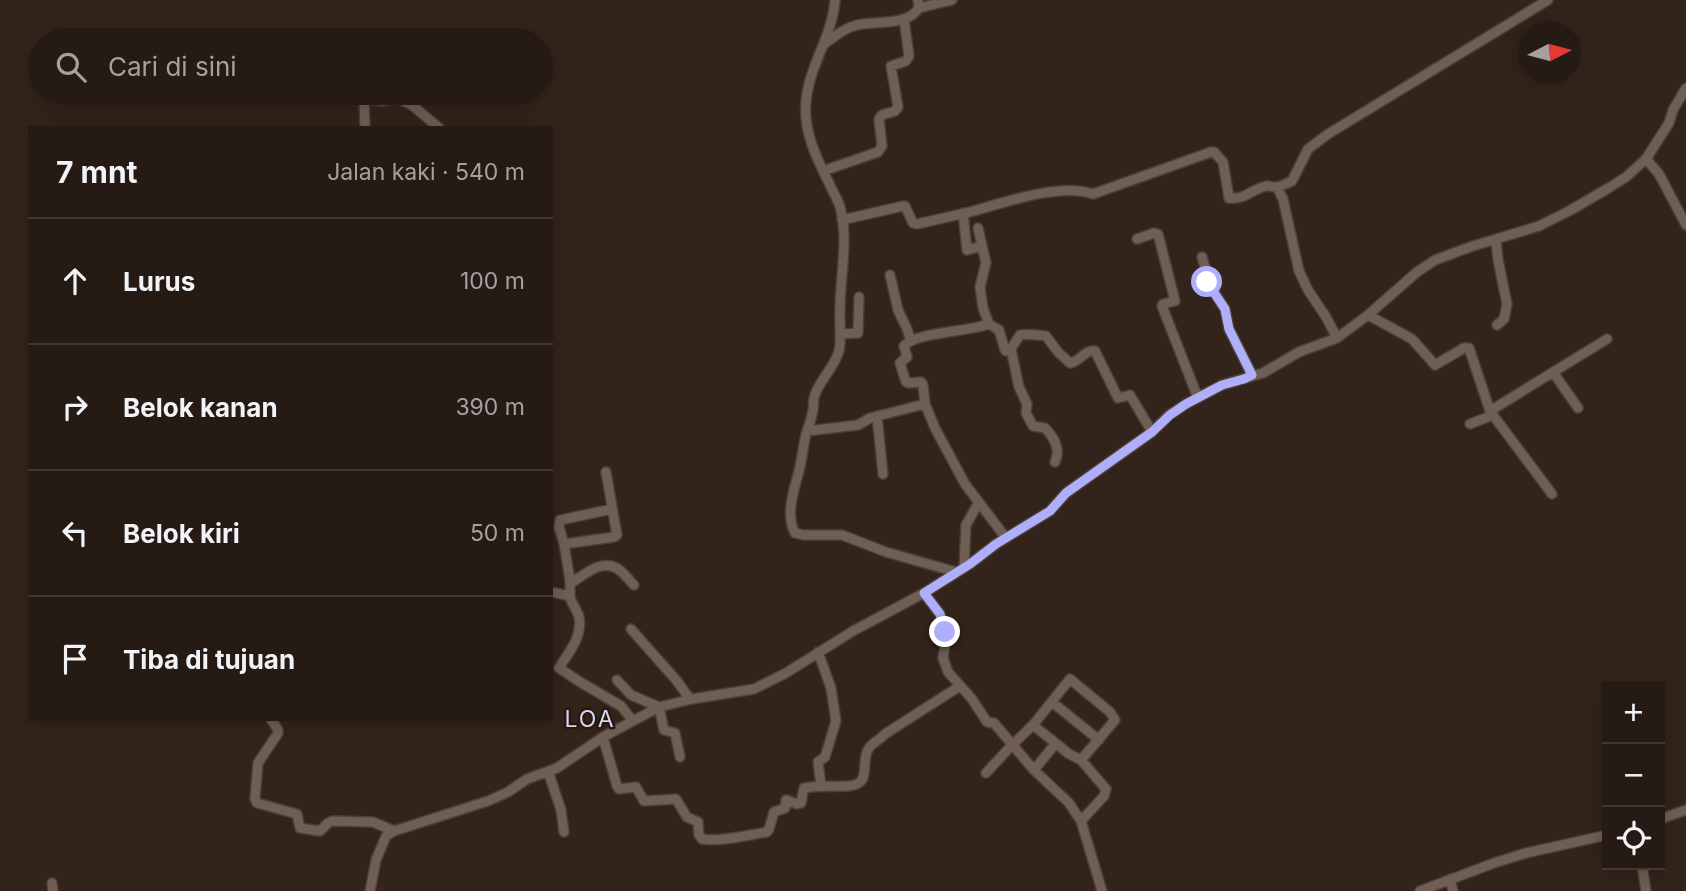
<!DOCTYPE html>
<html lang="id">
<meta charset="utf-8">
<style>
body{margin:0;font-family:Inter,sans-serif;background:#322822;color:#f1f3f6}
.controls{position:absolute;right:21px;bottom:21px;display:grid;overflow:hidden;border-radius:0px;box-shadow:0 4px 18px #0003}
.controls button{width:63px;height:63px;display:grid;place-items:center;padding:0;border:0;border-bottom:2px solid #423934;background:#261b14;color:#f1f3f6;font:35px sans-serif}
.compass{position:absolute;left:1518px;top:21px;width:63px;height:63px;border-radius:50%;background:#261b14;box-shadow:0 4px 18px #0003;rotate:84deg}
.stop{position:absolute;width:21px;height:21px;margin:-16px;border:5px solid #afaefa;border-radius:50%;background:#fff}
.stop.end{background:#afaefa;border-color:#fff;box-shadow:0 2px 7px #0008}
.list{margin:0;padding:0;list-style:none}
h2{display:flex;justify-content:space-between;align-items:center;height:91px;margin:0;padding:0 28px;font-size:30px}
h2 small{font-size:23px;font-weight:400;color:#a4a1a0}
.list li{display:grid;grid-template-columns:46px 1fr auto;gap:21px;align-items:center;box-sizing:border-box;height:126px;padding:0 28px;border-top:2px solid #423934}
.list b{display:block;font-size:26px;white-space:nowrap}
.list em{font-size:23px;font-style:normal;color:#a4a1a0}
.icon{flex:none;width:38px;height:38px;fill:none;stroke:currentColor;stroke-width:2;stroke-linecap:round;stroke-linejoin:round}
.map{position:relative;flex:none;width:1686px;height:891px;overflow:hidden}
.search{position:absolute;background:#261b14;box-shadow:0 4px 18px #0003;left:28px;top:28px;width:525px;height:77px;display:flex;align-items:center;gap:18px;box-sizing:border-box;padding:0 24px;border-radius:38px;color:#a4a1a0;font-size:26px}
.panel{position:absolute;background:#261b14;box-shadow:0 4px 18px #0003;left:28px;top:126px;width:525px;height:595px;border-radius:0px}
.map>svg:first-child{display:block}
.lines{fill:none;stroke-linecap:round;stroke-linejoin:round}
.minor-casing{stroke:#4a3e37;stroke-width:12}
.minor{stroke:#6f5e53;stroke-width:9}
.route{stroke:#afaefa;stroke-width:9}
.labels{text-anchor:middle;stroke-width:5;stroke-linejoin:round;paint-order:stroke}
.quarter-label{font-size:23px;letter-spacing:2px;fill:#d6d7f4;stroke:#281a11}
</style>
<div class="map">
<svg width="1686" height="891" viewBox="0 0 1686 891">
<rect width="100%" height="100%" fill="#32241a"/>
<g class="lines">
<g class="minor-casing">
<path id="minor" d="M835,0C832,42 802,73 806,118C808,141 819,163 829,183C832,191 838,199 840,207C849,240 840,276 840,309C839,322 842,338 839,351C834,369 818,381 814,398C813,403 814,409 812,414C811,421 808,428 806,434C803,447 802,459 799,471C794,490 785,515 795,533L804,535H842L886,552L956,572
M919,8L952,0
M823,45C834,37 844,28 857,25C877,20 906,27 919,8L918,0
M365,128L364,100L367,99L382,101L397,98L412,105L439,128
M1646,159L1659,174L1686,225
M823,171L878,152L882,146L879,119L882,115L895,111L898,107L891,66L906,61L909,56L904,19
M1277,187L1283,199L1299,271L1308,290L1326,317L1337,338
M963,213L967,250L982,246
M842,220L903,206H905L913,223L917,224C935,220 953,216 970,212C1003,203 1061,182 1093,194L1211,152H1214L1223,162L1229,198C1243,200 1250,191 1263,187C1271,184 1266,187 1275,187C1281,187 1287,183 1292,181L1308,149L1328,134L1548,0
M978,228L986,263L980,287L983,308L989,324L999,330L1005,350L1006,351L1010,350L1020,335C1023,334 1041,335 1046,336L1058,352L1070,363C1080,362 1085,349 1095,351L1118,398L1130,395L1152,432
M1137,239L1154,233L1158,234L1175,301L1163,304L1162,306L1198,398
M1496,240L1498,260L1507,304L1504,319L1497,325
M1202,257L1206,271V280L1225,309L1229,329L1252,375
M890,275L898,310L907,329L911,341
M1368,315L1412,339L1435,365L1464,348H1469L1490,411L1552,494
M989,324C968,332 916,332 904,346L907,357L900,363L906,382L909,383L921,382L923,385L925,404L935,428L965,484L1006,538
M840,334L858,333L859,297
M1011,349L1019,387L1027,404L1026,413L1033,426L1045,428C1054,437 1061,450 1055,462
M1553,372L1578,408
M1490,411L1607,339
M877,416L883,474
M1470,424L1493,415
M807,431L858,425L870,418L925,404
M564,544L559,527L560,520L612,509
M964,567L966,525L979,502
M571,583C584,575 602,558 618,569C624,573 629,580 634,585
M551,592L570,596C571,604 577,609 579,617C583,636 569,652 559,668L580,682L621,706L633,721
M924,593L940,614L946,639L943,658L948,672L972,699L987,722L994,723L1034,770L1069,803L1081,821L1102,891
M570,596V580L564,544L614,537L617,535L606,472
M631,629L677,681L690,699H692
M818,652L831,688L836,721L825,757L818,762L821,786
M617,680L631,695L659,707L664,730L675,733L680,757
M1052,702L1099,740
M271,719L278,730V733L258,763L255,799L257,803L297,814L300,828L320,831L328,823L332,821L373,822L394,831
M1033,725L1069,754L1081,760L1106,789L1104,796L1081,821
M603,737L617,786L619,789L636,787L644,801L676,799L687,817L698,822L699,835L702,839C721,842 748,835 767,832L769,829L774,812L785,808L786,800L797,804L801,803L804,788C818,785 833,787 848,786C874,784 859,762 869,748C873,742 880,740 885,734L960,686
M1034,770L1055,744
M548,771L561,810L564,832
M986,773L1012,745L1033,725L1070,679L1110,712L1115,720L1081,760
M1660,819L1686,810
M1642,865L1646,891
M1450,879L1453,891
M52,883L53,891
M370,891L376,860L386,836L394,831L488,801L508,792L527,779L557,768L603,737L659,707L692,699L754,689L786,673L853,631L924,593L970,564L996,544L1050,511L1066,493L1152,432L1169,415L1186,404L1222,385L1263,373L1299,352L1337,338L1368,315L1417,272L1435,260L1473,246L1539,226L1569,211L1607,189L1626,177L1646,159L1669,123L1673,110L1686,88
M1420,891L1494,863L1526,853L1607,835"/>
</g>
<use href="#minor" class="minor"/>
</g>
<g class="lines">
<path class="route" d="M945,632L940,614L924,593L970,564L996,544L1050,511L1066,493L1152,432L1170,415L1186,404L1222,385L1244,379L1252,375L1229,329L1225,309L1207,282"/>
</g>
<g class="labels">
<g class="quarter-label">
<text x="590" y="727">LOA</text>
</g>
</g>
</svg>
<div class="controls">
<button>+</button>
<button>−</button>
<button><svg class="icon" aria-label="locate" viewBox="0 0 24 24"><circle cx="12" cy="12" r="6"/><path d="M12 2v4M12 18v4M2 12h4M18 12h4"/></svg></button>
</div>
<svg class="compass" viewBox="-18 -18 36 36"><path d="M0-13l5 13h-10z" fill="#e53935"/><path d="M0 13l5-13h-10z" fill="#a4a1a0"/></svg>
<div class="stop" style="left:1207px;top:282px"></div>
<div class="stop end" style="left:945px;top:632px"></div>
<div class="search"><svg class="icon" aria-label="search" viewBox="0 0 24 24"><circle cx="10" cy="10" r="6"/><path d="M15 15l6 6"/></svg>Cari di sini</div>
<section class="panel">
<h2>7 mnt<small>Jalan kaki · 540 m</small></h2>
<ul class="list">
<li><svg class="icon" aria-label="ahead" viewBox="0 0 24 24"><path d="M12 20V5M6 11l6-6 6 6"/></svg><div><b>Lurus</b></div><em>100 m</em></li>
<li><svg class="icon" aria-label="right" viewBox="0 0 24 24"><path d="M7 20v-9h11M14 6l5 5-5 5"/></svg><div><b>Belok kanan</b></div><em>390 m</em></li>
<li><svg class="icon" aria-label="left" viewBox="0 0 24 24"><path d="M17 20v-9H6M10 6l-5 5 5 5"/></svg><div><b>Belok kiri</b></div><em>50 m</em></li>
<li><svg class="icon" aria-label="arrive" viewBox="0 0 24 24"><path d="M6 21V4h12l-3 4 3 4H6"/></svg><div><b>Tiba di tujuan</b></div></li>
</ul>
</section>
</div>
